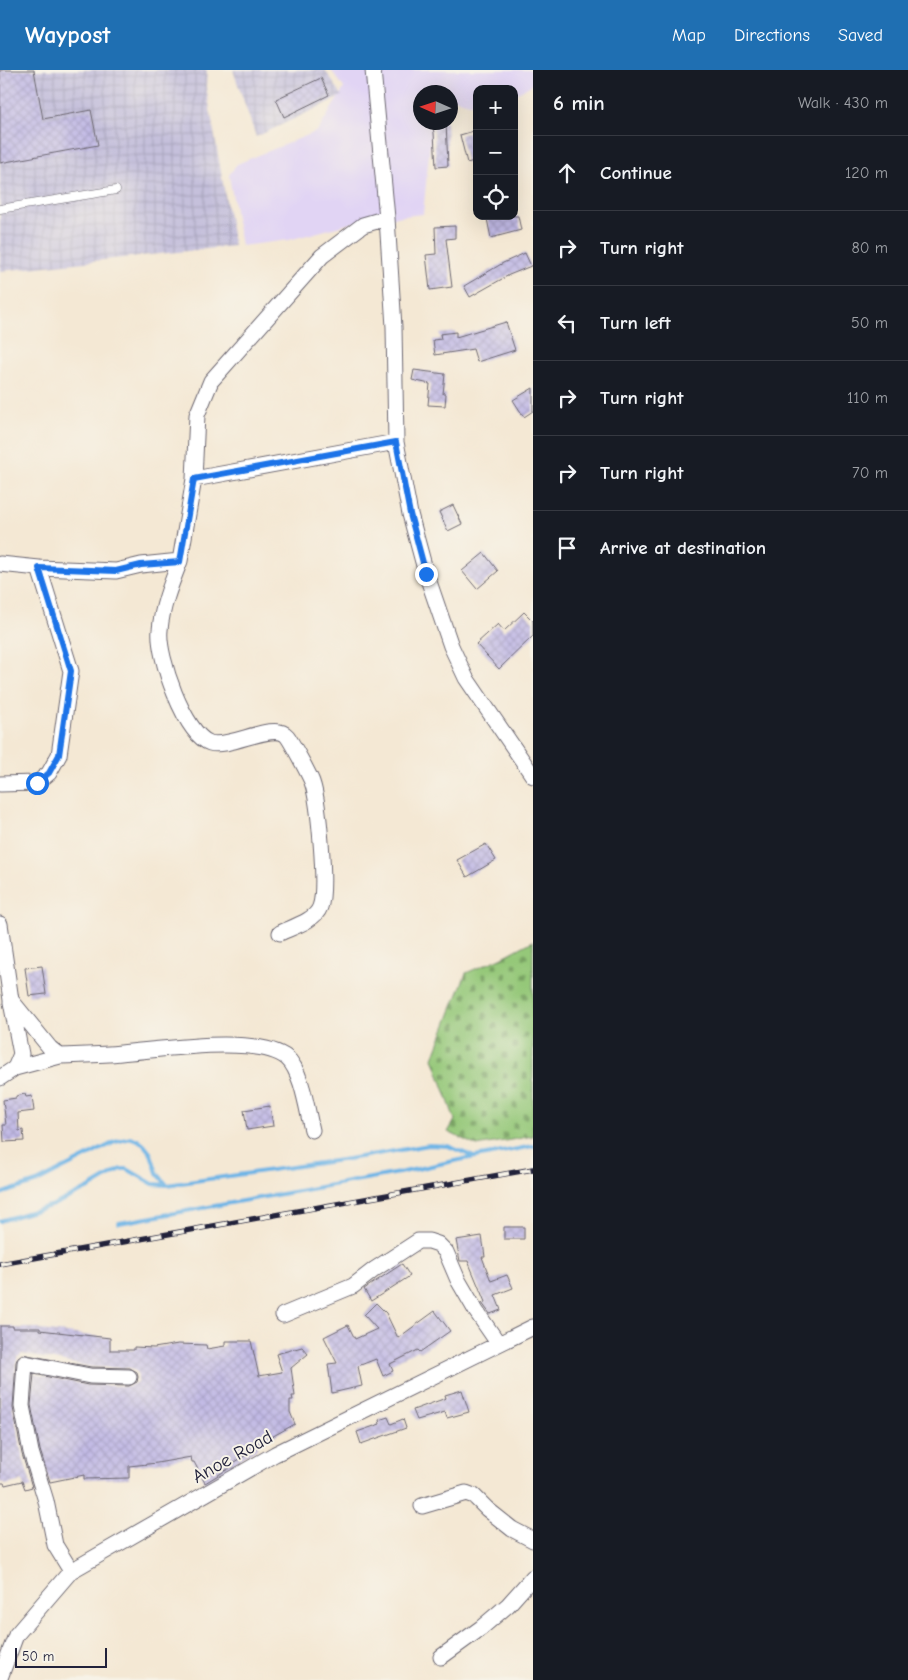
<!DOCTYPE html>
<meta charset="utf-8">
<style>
body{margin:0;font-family:"Comic Neue",sans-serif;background:#242831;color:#f1f3f6}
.controls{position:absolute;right:15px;top:15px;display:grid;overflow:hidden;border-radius:10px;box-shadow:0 5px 20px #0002}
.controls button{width:45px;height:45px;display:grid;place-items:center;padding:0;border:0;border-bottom:1px solid #363941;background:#171b24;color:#f1f3f6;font:25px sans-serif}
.compass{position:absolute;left:413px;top:15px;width:45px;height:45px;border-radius:50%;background:#171b24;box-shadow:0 5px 20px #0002;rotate:273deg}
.scale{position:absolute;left:15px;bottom:12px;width:92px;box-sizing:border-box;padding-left:5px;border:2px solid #22223b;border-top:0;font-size:14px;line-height:18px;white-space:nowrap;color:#22223b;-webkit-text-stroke:4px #f7f3e8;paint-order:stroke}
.stop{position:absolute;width:15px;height:15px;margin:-11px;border:4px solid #1a73e8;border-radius:50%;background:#fff}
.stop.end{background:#1a73e8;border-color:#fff;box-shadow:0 1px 5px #0008}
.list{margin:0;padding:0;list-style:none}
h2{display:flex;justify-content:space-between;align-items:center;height:65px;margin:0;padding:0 20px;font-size:21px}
h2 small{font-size:16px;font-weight:400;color:#9ea1a6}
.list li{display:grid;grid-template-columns:32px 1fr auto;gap:15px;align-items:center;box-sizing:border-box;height:75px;padding:0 20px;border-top:1px solid #363941}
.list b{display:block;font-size:19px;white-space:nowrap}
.list em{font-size:16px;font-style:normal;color:#9ea1a6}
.icon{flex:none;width:28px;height:28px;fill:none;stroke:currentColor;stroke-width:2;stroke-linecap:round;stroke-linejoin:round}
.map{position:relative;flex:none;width:533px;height:1610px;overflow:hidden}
header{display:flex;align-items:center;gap:30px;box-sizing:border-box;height:70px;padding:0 25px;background:#1f6fb2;color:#fff}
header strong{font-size:24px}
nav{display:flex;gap:28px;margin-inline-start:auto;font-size:18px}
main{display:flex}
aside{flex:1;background:#171b24}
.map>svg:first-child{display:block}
.built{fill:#e1d4f4}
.industrial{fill:url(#industrial-grid)}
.cemetery{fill:url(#cemetery-stones);stroke:#5c755a}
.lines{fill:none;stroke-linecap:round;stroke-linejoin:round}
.stream{stroke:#6fb5e6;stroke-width:4}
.building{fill:url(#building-cross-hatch)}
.service-casing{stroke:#6c6771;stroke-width:9}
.minor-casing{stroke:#6c6771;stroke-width:17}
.service{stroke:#fff;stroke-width:8}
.minor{stroke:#fff;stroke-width:15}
.rail-casing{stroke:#22223b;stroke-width:5.5}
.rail{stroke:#f7f3e8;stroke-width:4;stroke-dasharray:11;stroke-linecap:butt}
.route{stroke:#1a73e8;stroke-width:6}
.labels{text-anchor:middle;stroke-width:4;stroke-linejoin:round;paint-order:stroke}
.street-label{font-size:19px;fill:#22223b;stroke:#f7f3e8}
</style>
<header>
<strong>Waypost</strong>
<nav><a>Map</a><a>Directions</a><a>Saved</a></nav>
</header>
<main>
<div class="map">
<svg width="533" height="1610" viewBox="0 0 533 1610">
<defs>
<pattern id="industrial-grid" width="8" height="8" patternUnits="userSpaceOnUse" patternTransform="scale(1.25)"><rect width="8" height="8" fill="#c5c0db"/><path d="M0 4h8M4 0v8" fill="none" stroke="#a9a5bd"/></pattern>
<pattern id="cemetery-stones" width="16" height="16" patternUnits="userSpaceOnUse" patternTransform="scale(1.25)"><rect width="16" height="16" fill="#95c879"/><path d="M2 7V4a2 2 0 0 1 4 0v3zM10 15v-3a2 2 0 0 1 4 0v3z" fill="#79a264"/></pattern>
<pattern id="building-cross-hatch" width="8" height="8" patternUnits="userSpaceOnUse" patternTransform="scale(1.25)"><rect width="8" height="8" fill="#c1b9e5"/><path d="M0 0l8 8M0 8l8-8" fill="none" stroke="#a69fc5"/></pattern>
</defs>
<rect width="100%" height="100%" fill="#f7f3e8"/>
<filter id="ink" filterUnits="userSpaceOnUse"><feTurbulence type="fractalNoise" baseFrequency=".02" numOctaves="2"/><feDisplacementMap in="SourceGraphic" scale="10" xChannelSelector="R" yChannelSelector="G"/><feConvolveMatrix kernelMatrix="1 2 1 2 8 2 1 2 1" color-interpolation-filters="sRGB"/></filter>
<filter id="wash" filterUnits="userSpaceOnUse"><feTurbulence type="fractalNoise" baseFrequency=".0096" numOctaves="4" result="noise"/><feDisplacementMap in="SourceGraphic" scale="20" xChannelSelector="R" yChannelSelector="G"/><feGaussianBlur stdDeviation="1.12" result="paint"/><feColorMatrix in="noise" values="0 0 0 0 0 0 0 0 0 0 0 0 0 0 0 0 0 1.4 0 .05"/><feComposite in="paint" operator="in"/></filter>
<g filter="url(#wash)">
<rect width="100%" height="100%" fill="#f4e8d4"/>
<path class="built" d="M331,0H533V14L514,25V19H477V35L451,28L450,22H420V52L432,53L423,144L359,151L289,170L241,176L229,105L237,94L318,61L344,18Z"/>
<path class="industrial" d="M0,0H207L206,16L234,176L0,201Z
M233,0H325L342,26L256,67Z"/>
<path class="cemetery" d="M533,871V1066L477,1076L448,1062L455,1050L433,988L466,903L501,888Z"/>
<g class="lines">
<path class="stream" d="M0,1124L37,1112L115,1072L131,1068L138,1070L144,1075L151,1084L157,1103L167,1115
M0,1151L53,1135L89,1118L121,1099H127L153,1114L167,1115L348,1089L429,1075L448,1076L474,1087
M119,1153L399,1103L449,1092L533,1076"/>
</g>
<g id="blocks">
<path class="building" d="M0,0H34L43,49L91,40L98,75L0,93Z
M321,8L329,25L284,47L276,29Z
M432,52H446L448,96L436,97L434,63Z
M477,60V90L467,93L460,65Z
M499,146H518L521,160L491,168L487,149Z
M455,156V168L446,169L452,217L430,220L426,185L436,184L435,157Z
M525,183L531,196L509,205L470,227L464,216L503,193Z
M506,252L515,280L477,292L473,279L435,285L433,270L441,269L440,264L456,262V267Z
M414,300L445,304L443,324H446L445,336L428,335L430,314L412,310Z
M533,318V341L524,347L513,330Z
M453,435L462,454L448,461L439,442Z
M484,483L498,501L477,519L462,501Z
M524,542L533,551V566L499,599L476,574L498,554L504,561Z
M486,774L496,790L467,807L457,790Z
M42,896L46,924L29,926L25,898Z
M25,1024L26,1027L32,1026L34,1041L18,1043L19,1061L23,1060L24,1071L4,1072L3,1055H6L3,1030L16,1028V1026Z
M270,1036L273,1056L247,1060L244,1040Z
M504,1157H524V1169H504Z
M482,1166L485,1187H482L491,1211L507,1205L513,1218L495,1225L501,1240L490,1244L482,1233L485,1232L468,1191H460L456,1170Z
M402,1194L410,1206L371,1231L364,1219Z
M376,1233L386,1243L398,1268L435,1241L450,1261L420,1282L418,1280L390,1294L393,1301L383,1306L376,1289L358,1296L362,1316L332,1323L328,1294L337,1293L324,1267L348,1255L355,1269L377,1259L364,1245Z
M0,1256H13V1258H40V1260L110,1268V1280H134V1277L154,1278L178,1274L206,1275L207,1279L225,1276V1271H251L259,1306L282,1302L276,1284L302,1277L308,1284L291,1298L295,1326H292L293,1330H290V1342L295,1354L257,1375L259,1377L232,1394L233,1396L205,1413L194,1392H192L191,1387L157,1393L129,1396V1408L84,1409V1405L50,1412L40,1380L31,1335L34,1304L88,1315L129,1316L137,1312L138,1307L137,1302L130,1298L91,1297L22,1284L18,1287L16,1292L13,1338L22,1384L32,1417L25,1419L22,1411L5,1415L4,1413H0Z
M462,1320L469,1342L447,1348L445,1342L417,1350L413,1340L446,1328L445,1325Z
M388,1347L391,1354L403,1349L406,1358L361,1374L357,1362L380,1354L379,1350Z"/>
</g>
</g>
<g filter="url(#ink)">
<use href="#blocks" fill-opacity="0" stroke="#6c6771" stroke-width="1"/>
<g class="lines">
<g class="service-casing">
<path id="service" d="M0,139L116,120"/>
</g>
<g class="minor-casing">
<path id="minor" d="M373,0L387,148
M194,409L396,372
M180,491C171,514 162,536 160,560C157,586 185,665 210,673C230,679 274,651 287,666C291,671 310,706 312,712C319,732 327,819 320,837C315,851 292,857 280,863
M0,494L39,498
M0,714L37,713L49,703L59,685L71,601L39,498L116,501L141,495L180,491L194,409L197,345L211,311L322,186L363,155L387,148L394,257L396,372L410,444L426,503L451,576L466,608L533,706
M0,854L11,930L50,978L60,986C81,985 101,985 121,983C160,980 257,964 287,988C302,1001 307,1040 312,1060
M15,998L60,986
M0,1008L15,998L21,984L11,932
M283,1245L353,1216L375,1199L418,1171H429L438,1174L446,1182L458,1210L476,1241L498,1273
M422,1436L466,1423L474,1426L487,1439L512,1459L533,1470
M71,1501L55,1475L46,1431L31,1382L22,1336L25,1293L90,1306L129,1307
M441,1587L481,1558L508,1535L533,1507
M0,1608L16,1565L71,1501L275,1384L533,1257"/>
</g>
<use href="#service" class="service"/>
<use href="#minor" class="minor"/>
<g class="rail-casing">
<path id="rail" d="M0,1194L533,1099"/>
</g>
<use href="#rail" class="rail"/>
</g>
</g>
<g class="lines" filter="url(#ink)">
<path class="route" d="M37,713L49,703L59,685L71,601L39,498L116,501L141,495L180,492L194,409L396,372L410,444L426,504"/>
</g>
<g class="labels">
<g class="street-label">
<text transform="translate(232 1386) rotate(-29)" y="7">Anoe Road</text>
</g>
</g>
</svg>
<div class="controls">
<button>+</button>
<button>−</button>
<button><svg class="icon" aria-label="locate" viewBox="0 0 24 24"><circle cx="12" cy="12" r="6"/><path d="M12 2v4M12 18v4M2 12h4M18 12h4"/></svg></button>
</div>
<svg class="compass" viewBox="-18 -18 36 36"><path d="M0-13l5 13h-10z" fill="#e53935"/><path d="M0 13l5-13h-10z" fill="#9ea1a6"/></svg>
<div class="scale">50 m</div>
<div class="stop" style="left:37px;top:713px"></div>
<div class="stop end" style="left:426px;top:504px"></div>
</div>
<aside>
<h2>6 min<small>Walk · 430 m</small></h2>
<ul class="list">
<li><svg class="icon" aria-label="ahead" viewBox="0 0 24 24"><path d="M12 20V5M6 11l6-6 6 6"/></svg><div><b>Continue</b></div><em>120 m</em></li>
<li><svg class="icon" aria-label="right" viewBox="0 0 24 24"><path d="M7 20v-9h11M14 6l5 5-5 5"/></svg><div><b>Turn right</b></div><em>80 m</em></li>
<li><svg class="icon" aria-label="left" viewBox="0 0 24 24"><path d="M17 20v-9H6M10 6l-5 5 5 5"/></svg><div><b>Turn left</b></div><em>50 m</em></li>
<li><svg class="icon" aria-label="right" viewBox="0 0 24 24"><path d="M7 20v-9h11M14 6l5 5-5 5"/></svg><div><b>Turn right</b></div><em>110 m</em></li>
<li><svg class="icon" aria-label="right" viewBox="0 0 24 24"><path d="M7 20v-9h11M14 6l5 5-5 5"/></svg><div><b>Turn right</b></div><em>70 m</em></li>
<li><svg class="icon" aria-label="arrive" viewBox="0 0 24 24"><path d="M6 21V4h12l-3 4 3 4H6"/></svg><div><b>Arrive at destination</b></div></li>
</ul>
</aside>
</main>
